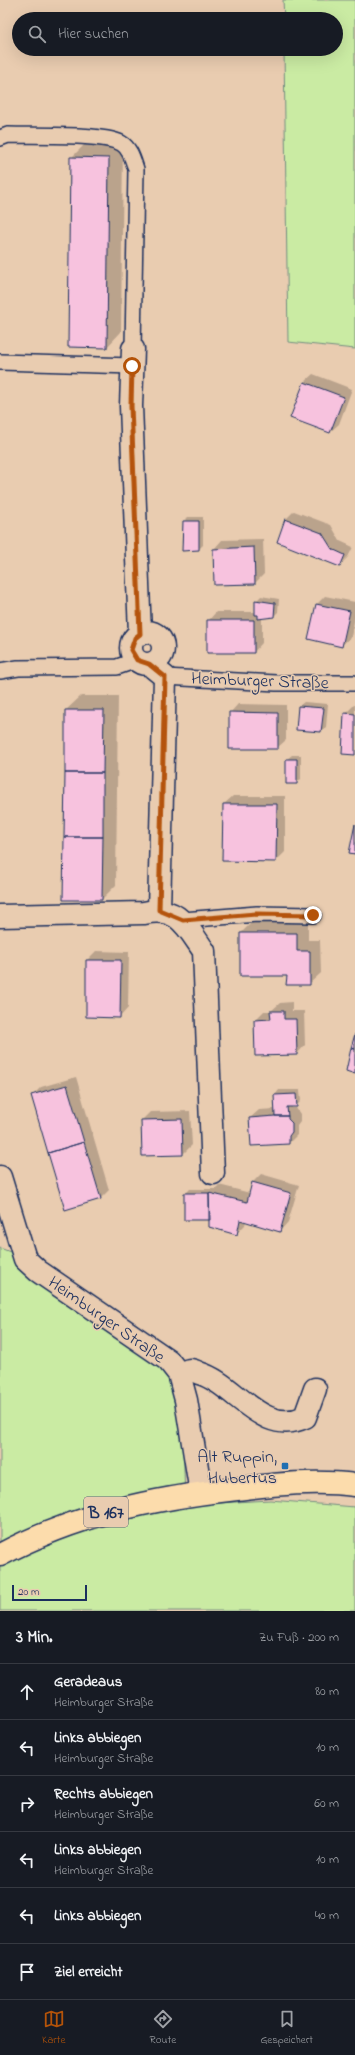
<!DOCTYPE html>
<html lang="de">
<meta charset="utf-8">
<style>
body{margin:0;font-family:"Indie Flower",sans-serif;background:#20242c;color:#f1f3f6}
.scale{position:absolute;left:12px;bottom:10px;width:75px;box-sizing:border-box;padding-left:4px;border:2px solid #1b2f5e;border-top:0;font-size:11px;line-height:14px;white-space:nowrap;color:#1b2f5e;-webkit-text-stroke:3px #e9ccb0;paint-order:stroke}
.stop{position:absolute;width:12px;height:12px;margin:-9px;border:3px solid #b45309;border-radius:50%;background:#fff}
.stop.end{background:#b45309;border-color:#fff;box-shadow:0 1px 4px #0008}
.list{margin:0;padding:0;list-style:none}
h2{display:flex;justify-content:space-between;align-items:center;height:52px;margin:0;padding:0 16px;font-size:17px}
h2 small{font-size:13px;font-weight:400;color:#9ea1a6}
.list li{display:grid;grid-template-columns:26px 1fr auto;gap:12px;align-items:center;box-sizing:border-box;height:56px;padding:0 16px;border-top:1px solid #363941}
.list b{display:block;font-size:15px;white-space:nowrap}
.list p{margin:0;font-size:13px;white-space:nowrap;color:#9ea1a6}
.list em{font-size:13px;font-style:normal;color:#9ea1a6}
.icon{flex:none;width:22px;height:22px;fill:none;stroke:currentColor;stroke-width:2;stroke-linecap:round;stroke-linejoin:round}
.map{position:relative;flex:none;width:355px;height:1611px;overflow:hidden}
.search{position:absolute;background:#171b24;box-shadow:0 4px 16px #0002;left:12px;right:12px;top:12px;height:44px;display:flex;align-items:center;gap:10px;box-sizing:border-box;padding:0 14px;border-radius:22px;color:#9ea1a6;font-size:15px}
.sheet{height:388px;background:#171b24}
nav{display:flex;justify-content:space-around;align-items:center;box-sizing:border-box;height:56px;border-top:1px solid #363941;background:#171b24;font-size:11px;color:#9ea1a6}
nav a{display:grid;justify-items:center;gap:2px}
nav .on{color:#b45309}
.map>svg:first-child{display:block}
.green{fill:#caeba3;stroke:#728d80}
.shadow{fill:#0003}
.building{fill:#f7c2de;stroke:#1b2f5e}
.lines{fill:none;stroke-linecap:round;stroke-linejoin:round}
.lane-casing{stroke:#1b2f5e;stroke-width:18}
.street-casing{stroke:#1b2f5e;stroke-width:25}
.primary-casing{stroke:#1b2f5e;stroke-width:25}
.lane{stroke:#e9ccb0;stroke-width:15}
.street{stroke:#e9ccb0;stroke-width:22}
.primary{stroke:#fcdcac;stroke-width:22}
.route{stroke:#b45309;stroke-width:5}
.poi-dot{fill:#1f6fb2;stroke:#e9ccb0;stroke-width:1.5}
.labels{text-anchor:middle;stroke-width:3;stroke-linejoin:round;paint-order:stroke}
.shield{fill:#e9ccb0;stroke:#595e77;stroke-width:1}
.shield-label{font-size:17px;font-weight:bold;fill:#1b2f5e}
.street-label{font-size:18px;fill:#1b2f5e;stroke:#e9ccb0}
.poi-label{font-size:18px;fill:#1b2f5e;stroke:#e9ccb0;text-anchor:end}
</style>
<div class="map">
<svg width="355" height="1611" viewBox="0 0 355 1611">
<rect width="100%" height="100%" fill="#e9ccb0"/>
<filter id="ink" filterUnits="userSpaceOnUse"><feTurbulence type="fractalNoise" baseFrequency=".025" numOctaves="2"/><feDisplacementMap in="SourceGraphic" scale="8" xChannelSelector="R" yChannelSelector="G"/><feConvolveMatrix kernelMatrix="1 2 1 2 8 2 1 2 1" color-interpolation-filters="sRGB"/></filter>
<g filter="url(#ink)">
<path class="green" d="M283,0H355V349L288,342L284,49H336V19H284Z
M0,1248L18,1255L163,1365L182,1396L185,1505L270,1500L355,1507V1611H0Z"/>
<path class="shadow" d="M86,143L123,144L121,332L107,347L71,158Z
M313,374L352,389L339,424L330,432L304,382Z
M294,511L331,525L340,541L353,547L348,557L339,566L286,519Z
M188,517H203V545L199,549L184,521Z
M263,539L264,574L255,583L215,584L214,549L222,540Z
M261,596L279,599L278,612L274,616L262,618V643L254,652L208,621L216,612H256V601Z
M325,596L355,602V617L351,637L342,645L317,604Z
M81,696H118L116,885L102,899L66,710Z
M304,702L328,704L326,727L321,731L298,729L299,706Z
M238,704L286,705V740L277,748L230,713Z
M354,705H355V754L345,714Z
M292,755H301V779L296,783L287,759Z
M233,796H285V852L276,861L224,804Z
M252,922H308V940H320L321,973L309,984L288,975L241,933Z
M96,951L129,952L128,1008L120,1017L87,1016V960Z
M292,1002V1011H304L305,1045L297,1054L255,1020L264,1011H271L280,1003Z
M76,1077L109,1190L101,1198L32,1096L41,1087Z
M279,1090H300L301,1101L296,1106H292V1108H296L300,1114V1122L297,1126V1135L289,1143L250,1118L259,1110L275,1109V1095Z
M190,1111L192,1145L183,1154L142,1120L150,1112Z
M261,1174L299,1185L288,1222L280,1231L246,1221L245,1225L236,1234L185,1194L190,1189H215L219,1185L250,1193L253,1182Z"/>
<path class="building" d="M15,25H19V35H14Z
M70,157L109,158L107,348L68,347Z
M304,382L344,397L330,433L290,418Z
M285,519L322,533L332,549L345,555L340,567L277,542Z
M183,521H199V550L182,551Z
M254,547L255,584L214,585L213,549Z
M255,600L275,603L274,617L258,619V615H255Z
M316,604L350,611L342,647L308,639Z
M207,620H254V653H207Z
M298,706L324,708L321,732L296,730Z
M65,710H104L103,773H65Z
M229,712L278,713V749H229Z
M344,713L355,714V755L342,754Z
M286,759H297V784H286Z
M65,773H103V837H64Z
M223,804H277L276,862L222,861Z
M355,824V854L349,853Z
M64,837H103L102,900H63Z
M240,933H297V951H310V985H286L287,976H240Z
M86,960H121L120,1018L86,1017Z
M270,1011H284V1019H296L297,1055L255,1056L254,1020L271,1019Z
M355,1034V1049L351,1048Z
M351,1048L355,1049V1074L346,1071Z
M67,1085L84,1142L48,1153L31,1095Z
M296,1094L297,1107H287L288,1116H275L274,1095Z
M275,1116H288V1119L292,1123V1132L289,1136V1144L251,1146L249,1118Z
M182,1119L183,1155L142,1156L141,1120Z
M84,1142L101,1199L65,1210L48,1153Z
M252,1182L291,1193L280,1232L240,1220L237,1235L209,1227V1193L247,1202Z
M184,1193H209L210,1220H184Z"/>
<g class="lines">
<g class="lane-casing">
<path id="lane" d="M0,138L8,135C33,136 101,133 121,143C130,148 133,160 136,169L133,349
M0,362L132,366
M0,671L18,668L117,667L137,660
M165,677L276,683H354
M183,920L257,914L313,915"/>
</g>
<g class="street-casing">
<path id="street" d="M133,349L131,406L140,634
M131 648a16 16 0 1 1 32 0a16 16 0 1 1-32 0Z
M149,664L165,677L159,910
M0,916L144,913C178,905 187,927 204,951L213,1173
M0,1177L25,1259L38,1271L168,1360L179,1374L186,1400L201,1493
M179,1374C182,1373 187,1370 190,1370C193,1370 197,1372 199,1373C236,1384 262,1437 305,1417L315,1389"/>
</g>
<g class="primary-casing">
<path id="primary" d="M0,1555C75,1515 154,1498 237,1489C276,1484 316,1480 355,1485"/>
</g>
<use href="#lane" class="lane"/>
<use href="#street" class="street"/>
<use href="#primary" class="primary"/>
</g>
</g>
<g class="lines" filter="url(#ink)">
<path class="route" d="M132,366L131,406L140,634L135,638L131,650L137,660L149,664L165,677L159,910L183,920L256,914L313,915"/>
</g>
<rect class="poi-dot" x="281" y="1462" width="8" height="8" rx="2"/>
<g class="labels">
<rect class="shield" x="84" y="1497" width="44" height="30" rx="3"/>
<g class="shield-label">
<text x="106" y="1518">B 167</text>
</g>
<g class="street-label">
<text transform="translate(260 680) rotate(2)" y="6">Heimburger Straße</text>
<text transform="translate(107 1319) rotate(35)" y="6">Heimburger Straße</text>
</g>
<g class="poi-label">
<text x="277" y="1462">Alt Ruppin,<tspan x="277" dy="21">Hubertus</tspan></text>
</g>
</g>
</svg>
<div class="scale">20 m</div>
<div class="stop" style="left:132px;top:366px"></div>
<div class="stop end" style="left:313px;top:915px"></div>
<div class="search"><svg class="icon" aria-label="search" viewBox="0 0 24 24"><circle cx="10" cy="10" r="6"/><path d="M15 15l6 6"/></svg>Hier suchen</div>
</div>
<section class="sheet">
<h2>3 Min.<small>Zu Fuß · 200 m</small></h2>
<ul class="list">
<li><svg class="icon" aria-label="ahead" viewBox="0 0 24 24"><path d="M12 20V5M6 11l6-6 6 6"/></svg><div><b>Geradeaus</b><p>Heimburger Straße</p></div><em>80 m</em></li>
<li><svg class="icon" aria-label="left" viewBox="0 0 24 24"><path d="M17 20v-9H6M10 6l-5 5 5 5"/></svg><div><b>Links abbiegen</b><p>Heimburger Straße</p></div><em>10 m</em></li>
<li><svg class="icon" aria-label="right" viewBox="0 0 24 24"><path d="M7 20v-9h11M14 6l5 5-5 5"/></svg><div><b>Rechts abbiegen</b><p>Heimburger Straße</p></div><em>60 m</em></li>
<li><svg class="icon" aria-label="left" viewBox="0 0 24 24"><path d="M17 20v-9H6M10 6l-5 5 5 5"/></svg><div><b>Links abbiegen</b><p>Heimburger Straße</p></div><em>10 m</em></li>
<li><svg class="icon" aria-label="left" viewBox="0 0 24 24"><path d="M17 20v-9H6M10 6l-5 5 5 5"/></svg><div><b>Links abbiegen</b></div><em>40 m</em></li>
<li><svg class="icon" aria-label="arrive" viewBox="0 0 24 24"><path d="M6 21V4h12l-3 4 3 4H6"/></svg><div><b>Ziel erreicht</b></div></li>
</ul>
</section>
<nav>
<a class="on"><svg class="icon" aria-label="map" viewBox="0 0 24 24"><path d="M3 6l6-2 6 2 6-2v14l-6 2-6-2-6 2zM9 4v14M15 6v14"/></svg>Karte</a>
<a><svg class="icon" aria-label="directions" viewBox="0 0 24 24"><path d="M12 3l9 9-9 9-9-9zM9 14v-3h6M13 9l2 2-2 2"/></svg>Route</a>
<a><svg class="icon" aria-label="saved" viewBox="0 0 24 24"><path d="M7 4h10v16l-5-4-5 4z"/></svg>Gespeichert</a>
</nav>
